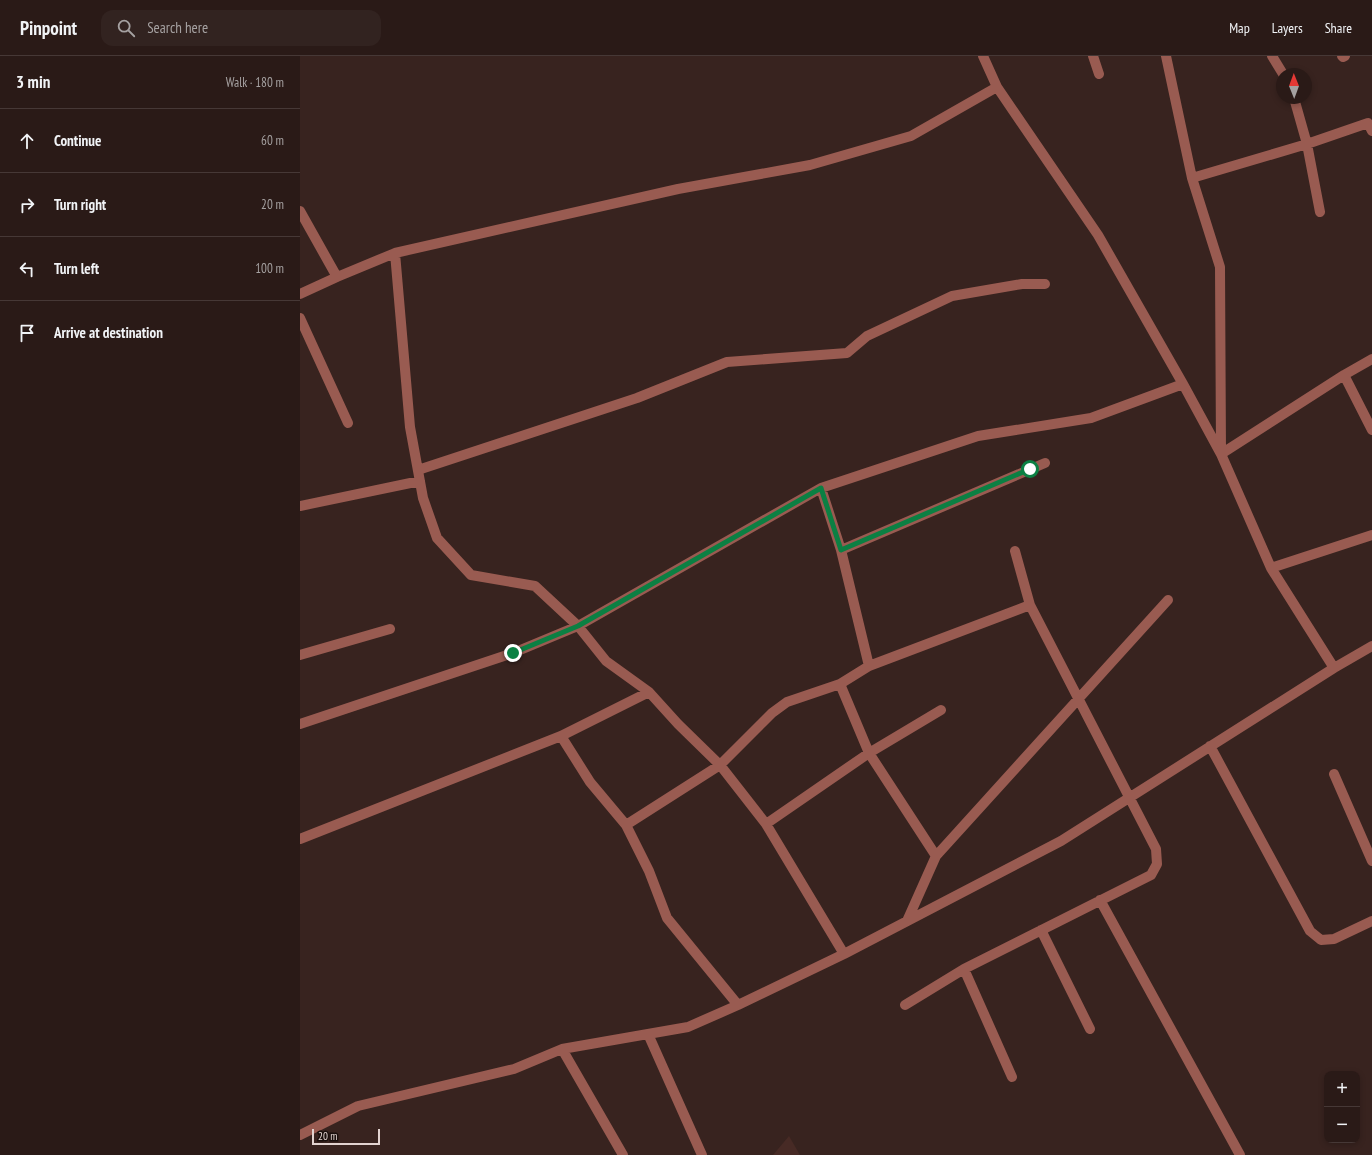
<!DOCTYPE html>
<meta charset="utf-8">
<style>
body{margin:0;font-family:"PT Sans Narrow",sans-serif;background:#322320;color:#f1f3f6}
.controls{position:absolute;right:12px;bottom:12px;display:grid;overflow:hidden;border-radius:8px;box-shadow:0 2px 6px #0003}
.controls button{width:36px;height:36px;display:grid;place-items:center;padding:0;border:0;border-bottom:1px solid #463836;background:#2a1a17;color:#f1f3f6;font:20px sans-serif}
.compass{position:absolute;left:976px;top:12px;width:36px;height:36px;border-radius:50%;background:#2a1a17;box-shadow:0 2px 6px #0003;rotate:359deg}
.scale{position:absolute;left:12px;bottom:10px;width:68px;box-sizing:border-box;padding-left:4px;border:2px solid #e2d3d0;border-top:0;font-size:11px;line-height:14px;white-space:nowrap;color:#e2d3d0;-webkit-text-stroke:3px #190f0d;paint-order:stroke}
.stop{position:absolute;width:12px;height:12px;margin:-9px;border:3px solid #0b8043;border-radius:50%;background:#fff}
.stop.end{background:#0b8043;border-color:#fff;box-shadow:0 1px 4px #0008}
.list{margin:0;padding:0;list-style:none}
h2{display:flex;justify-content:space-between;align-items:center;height:52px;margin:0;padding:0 16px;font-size:17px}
h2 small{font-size:13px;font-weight:400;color:#a5a1a1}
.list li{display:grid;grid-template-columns:26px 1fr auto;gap:12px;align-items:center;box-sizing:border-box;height:64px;padding:0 16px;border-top:1px solid #463836}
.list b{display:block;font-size:15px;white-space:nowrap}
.list em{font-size:13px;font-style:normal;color:#a5a1a1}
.icon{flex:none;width:22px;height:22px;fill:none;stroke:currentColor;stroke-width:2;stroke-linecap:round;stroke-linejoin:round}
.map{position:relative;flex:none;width:1072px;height:1099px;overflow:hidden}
header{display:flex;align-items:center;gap:24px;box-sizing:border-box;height:56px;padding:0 20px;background:#2a1a17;border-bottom:1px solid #463836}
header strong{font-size:19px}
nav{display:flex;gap:22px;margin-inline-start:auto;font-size:14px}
.search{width:280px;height:36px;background:#322320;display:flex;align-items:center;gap:10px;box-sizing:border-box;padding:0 14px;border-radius:12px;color:#a5a1a1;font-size:15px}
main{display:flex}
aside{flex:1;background:#2a1a17}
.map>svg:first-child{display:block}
.built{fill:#472a25}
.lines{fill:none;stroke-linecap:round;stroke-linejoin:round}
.minor{stroke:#995b51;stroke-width:10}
.route{stroke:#0b8043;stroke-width:5}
</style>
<header>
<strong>Pinpoint</strong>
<div class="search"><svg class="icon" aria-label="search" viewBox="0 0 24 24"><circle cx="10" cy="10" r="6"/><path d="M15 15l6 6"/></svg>Search here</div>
<nav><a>Map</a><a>Layers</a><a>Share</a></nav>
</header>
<main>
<aside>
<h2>3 min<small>Walk · 180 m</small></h2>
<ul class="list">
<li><svg class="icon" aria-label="ahead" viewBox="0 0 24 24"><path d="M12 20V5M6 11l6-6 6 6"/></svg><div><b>Continue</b></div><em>60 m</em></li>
<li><svg class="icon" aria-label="right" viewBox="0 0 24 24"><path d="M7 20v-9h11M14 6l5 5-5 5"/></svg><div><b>Turn right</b></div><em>20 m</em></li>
<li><svg class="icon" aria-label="left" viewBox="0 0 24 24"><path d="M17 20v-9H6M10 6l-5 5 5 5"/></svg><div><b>Turn left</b></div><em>100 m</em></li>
<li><svg class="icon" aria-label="arrive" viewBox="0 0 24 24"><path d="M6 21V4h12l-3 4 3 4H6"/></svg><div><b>Arrive at destination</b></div></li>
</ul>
</aside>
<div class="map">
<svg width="1072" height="1099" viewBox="0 0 1072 1099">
<rect width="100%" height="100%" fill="#38231f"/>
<path class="built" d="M489,1080L500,1099H473Z"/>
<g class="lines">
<path class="minor" d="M683,0L697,31L798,179L883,328L921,398L971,512L1034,612
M793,0L799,18
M866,0L892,122L920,211L921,397
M972,0L983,18
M1042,0L1043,1L1045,0
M994,42L1007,88L1020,156
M892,122L1007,88L1068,67L1072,75
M0,155L37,221
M95,197L110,371L123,442L137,482L171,519L235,530L278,570L306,605L349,636L378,668L420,709L466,768L544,898
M0,238L37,221L95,197L378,133L510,109L611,80L697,31
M0,262L48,367
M1044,319L1072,374
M921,398L1044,319L1072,303
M118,414L337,342L427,306L547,297L567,280L652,240L722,228H745
M521,432L541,494L569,610
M0,450L120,425
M541,494L745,407
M971,512L1072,479
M0,599L90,573
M540,628L569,697L636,800
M0,668L213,597L278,570L521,432L678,380L791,362L883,328
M261,680L290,726L326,769L349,815L367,862L438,949
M910,690L1010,875L1021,884L1034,883L1072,865
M1034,718L1072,805
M466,768L569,697L641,654
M326,769L420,709L472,657L487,646L540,628L569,610L730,549
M0,783L261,680L349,636
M800,844L940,1099
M607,865L636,800L868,544
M741,874L790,973
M664,913L712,1021
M605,949L664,913L851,819L857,808L856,793L730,549L715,495
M348,978L402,1099
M262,993L323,1099
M0,1079L58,1050L214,1013L262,993L388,971L438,949L544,898L761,785L1034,612L1072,590"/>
</g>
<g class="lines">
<path class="route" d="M213,597L278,570L521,432L541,494L730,413"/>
</g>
</svg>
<div class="controls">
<button>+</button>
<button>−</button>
</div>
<svg class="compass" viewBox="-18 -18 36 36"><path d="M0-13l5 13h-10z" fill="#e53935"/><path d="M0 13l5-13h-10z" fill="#a5a1a1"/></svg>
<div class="scale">20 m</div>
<div class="stop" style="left:730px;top:413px"></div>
<div class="stop end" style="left:213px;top:597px"></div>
</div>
</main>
